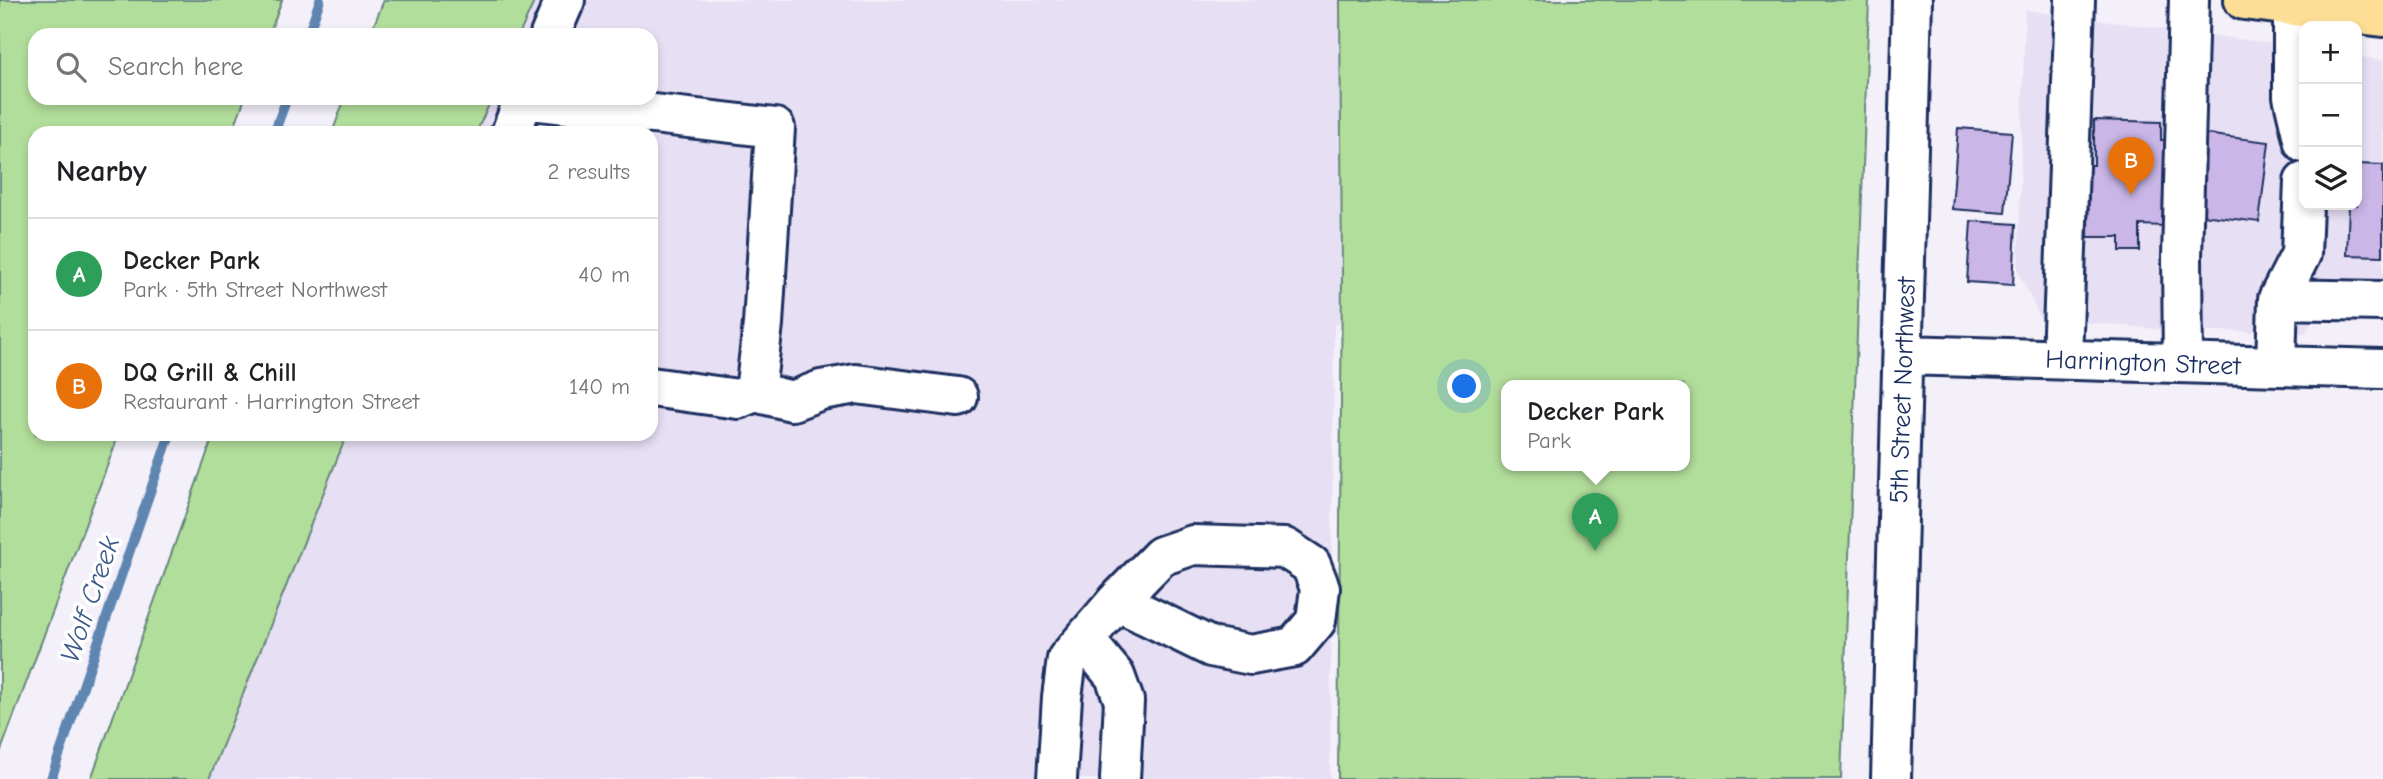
<!DOCTYPE html>
<meta charset="utf-8">
<style>
body{margin:0;font-family:"Comic Neue",sans-serif;background:#f6f6f6;color:#202124}
.controls{position:absolute;right:21px;top:21px;display:grid;overflow:hidden;border-radius:14px;box-shadow:0 4px 10px #0003}
.controls button{width:63px;height:63px;display:grid;place-items:center;padding:0;border:0;border-bottom:2px solid #e0e0e0;background:#fff;color:#202124;font:35px sans-serif}
.you{position:absolute;left:1465px;top:387px;width:24px;height:24px;margin:-18px;border:5px solid #fff;border-radius:50%;background:#1a73e8;box-shadow:0 0 0 10px #1a73e833}
.badge{display:grid;place-items:center;width:46px;height:46px;border-radius:50%;background:#0f766e;color:#fff;font-size:23px;font-weight:700}
.pin{position:absolute;translate:-50% -58px;filter:drop-shadow(0 2px 4px #0008)}
.pin::after{content:'';position:absolute;top:37px;width:24px;height:21px;background:inherit;clip-path:polygon(0 0,100% 0,50% 100%)}
.popup{position:absolute;left:1501px;top:380px;width:189px;height:91px;box-sizing:border-box;display:grid;place-content:center;border-radius:14px;background:#fff;filter:drop-shadow(0 2px 5px #0005);font-size:23px;white-space:nowrap;color:#757577}
.popup b{font-size:26px;color:#202124}
.popup::after{content:'';position:absolute;left:50%;top:100%;margin-left:-14px;border:14px solid transparent;border-top-color:#fff}
.list{margin:0;padding:0;list-style:none}
h2{display:flex;justify-content:space-between;align-items:center;height:91px;margin:0;padding:0 28px;font-size:30px}
h2 small{font-size:23px;font-weight:400;color:#757577}
.list li{display:grid;grid-template-columns:46px 1fr auto;gap:21px;align-items:center;box-sizing:border-box;height:112px;padding:0 28px;border-top:2px solid #e0e0e0}
.list b{display:block;font-size:26px;white-space:nowrap}
.list p{margin:0;font-size:23px;white-space:nowrap;color:#757577}
.list em{font-size:23px;font-style:normal;color:#757577}
.icon{flex:none;width:38px;height:38px;fill:none;stroke:currentColor;stroke-width:2;stroke-linecap:round;stroke-linejoin:round}
.map{position:relative;flex:none;width:2383px;height:779px;overflow:hidden}
.search{position:absolute;background:#fff;box-shadow:0 4px 10px #0003;left:28px;top:28px;width:630px;height:77px;display:flex;align-items:center;gap:18px;box-sizing:border-box;padding:0 24px;border-radius:21px;color:#757577;font-size:26px}
.panel{position:absolute;background:#fff;box-shadow:0 4px 10px #0003;left:28px;top:126px;width:630px;height:315px;border-radius:21px}
.map>svg:first-child{display:block}
.built{fill:#e7dff4}
.green{fill:#b2de9b;stroke:#66867c;stroke-width:2;fill-rule:evenodd}
.lines{fill:none;stroke-linecap:round;stroke-linejoin:round}
.stream{stroke:#5f86b1;stroke-width:10}
.building{fill:#cab6e7;stroke:#1b2f5e;stroke-width:2}
.minor-casing{stroke:#1b2f5e;stroke-width:44}
.major-casing{stroke:#1b2f5e;stroke-width:44}
.minor{stroke:#fff;stroke-width:38}
.major{stroke:#fcde96;stroke-width:38}
.labels{text-anchor:middle;stroke-width:7;stroke-linejoin:round;paint-order:stroke}
.street-label{font-size:26px;fill:#1b2f5e;stroke:#fff}
.water-label{font-size:28px;font-style:italic;fill:#3d5a88;stroke:#fff}
</style>
<div class="map">
<svg width="2383" height="779" viewBox="0 0 2383 779">
<rect width="100%" height="100%" fill="#f4f0fa"/>
<filter id="ink" filterUnits="userSpaceOnUse"><feTurbulence type="fractalNoise" baseFrequency=".0143" numOctaves="2"/><feDisplacementMap in="SourceGraphic" scale="14" xChannelSelector="R" yChannelSelector="G"/><feConvolveMatrix kernelMatrix="1 2 1 2 8 2 1 2 1" color-interpolation-filters="sRGB"/></filter>
<g filter="url(#ink)">
<path class="built" d="M515,0H1340L1341,323L1334,325L1330,779H209L347,434H651V133H464L477,98H651V35H502Z
M2025,10L2304,48V205H2357V56L2383,61V314L2317,310L2306,333L2167,330L2040,318L2018,271Z"/>
<path class="green" d="M0,0H282L269,35H35V98H245L232,133H35V434H119L0,753Z
M384,0H535L519,35H370Z
M1340,0H1869L1841,779H1338L1342,272ZM1506,385H1684V465H1506Z
M345,98H492L476,133H332Z
M214,434H347L209,779H91Z"/>
<g class="lines">
<path class="stream" d="M308,35L320,0
M274,133L287,98
M51,779L170,434"/>
</g>
<path class="building" d="M2094,120L2161,122V140H2166L2164,226L2140,225V251H2120V237H2088L2089,165H2094Z
M1958,128L2012,132L2005,213L1952,209Z
M2204,134L2269,142L2259,222L2193,214Z
M2357,164L2383,165V256L2347,255L2349,205H2357Z
M1971,221L2016,224L2013,285L1967,282Z"/>
<g class="lines">
<g class="minor-casing">
<path id="minor" d="M2293,5V96L2304,143
M550,35L565,0
M523,99L775,128L763,324L755,392L738,399L651,387
M511,133L524,98
M2278,299L2383,301
M1903,355L2383,369
M2062,359L2075,0
M2183,363L2182,257L2189,0
M2276,365L2278,299L2301,254L2304,182
M755,392L792,401L821,390L856,384L958,397
M1084,639L1115,676L1124,701L1120,779
M1057,779L1062,697L1067,659L1117,601L1161,556L1193,545L1285,548L1311,565L1320,588L1316,621L1294,647L1251,655L1211,647L1117,601
M1891,779L1912,0"/>
</g>
<g class="major-casing">
<path id="major" d="M2244,0L2383,17"/>
</g>
<use href="#minor" class="minor"/>
<use href="#major" class="major"/>
</g>
</g>
<g class="labels">
<g class="street-label">
<text transform="translate(2143 362) rotate(2)" y="9">Harrington Street</text>
<text transform="translate(1902 390) rotate(-88)" y="9">5th Street Northwest</text>
</g>
<g class="water-label">
<text transform="translate(89 599) rotate(-71)" y="10">Wolf Creek</text>
</g>
</g>
</svg>
<div class="controls">
<button>+</button>
<button>−</button>
<button><svg class="icon" aria-label="layers" viewBox="0 0 24 24"><path d="M12 4l9 5-9 5-9-5zM3 14l9 5 9-5"/></svg></button>
</div>
<div class="you"></div>
<div class="pin badge" style="left:1595px;top:551px;background:#2e9e5b">A</div>
<div class="popup"><b>Decker Park</b>Park</div>
<div class="pin badge" style="left:2131px;top:195px;background:#e8710a">B</div>
<div class="search"><svg class="icon" aria-label="search" viewBox="0 0 24 24"><circle cx="10" cy="10" r="6"/><path d="M15 15l6 6"/></svg>Search here</div>
<section class="panel">
<h2>Nearby<small>2 results</small></h2>
<ul class="list">
<li><span class="badge" style="background:#2e9e5b">A</span><div><b>Decker Park</b><p>Park · 5th Street Northwest</p></div><em>40 m</em></li>
<li><span class="badge" style="background:#e8710a">B</span><div><b>DQ Grill &amp; Chill</b><p>Restaurant · Harrington Street</p></div><em>140 m</em></li>
</ul>
</section>
</div>
